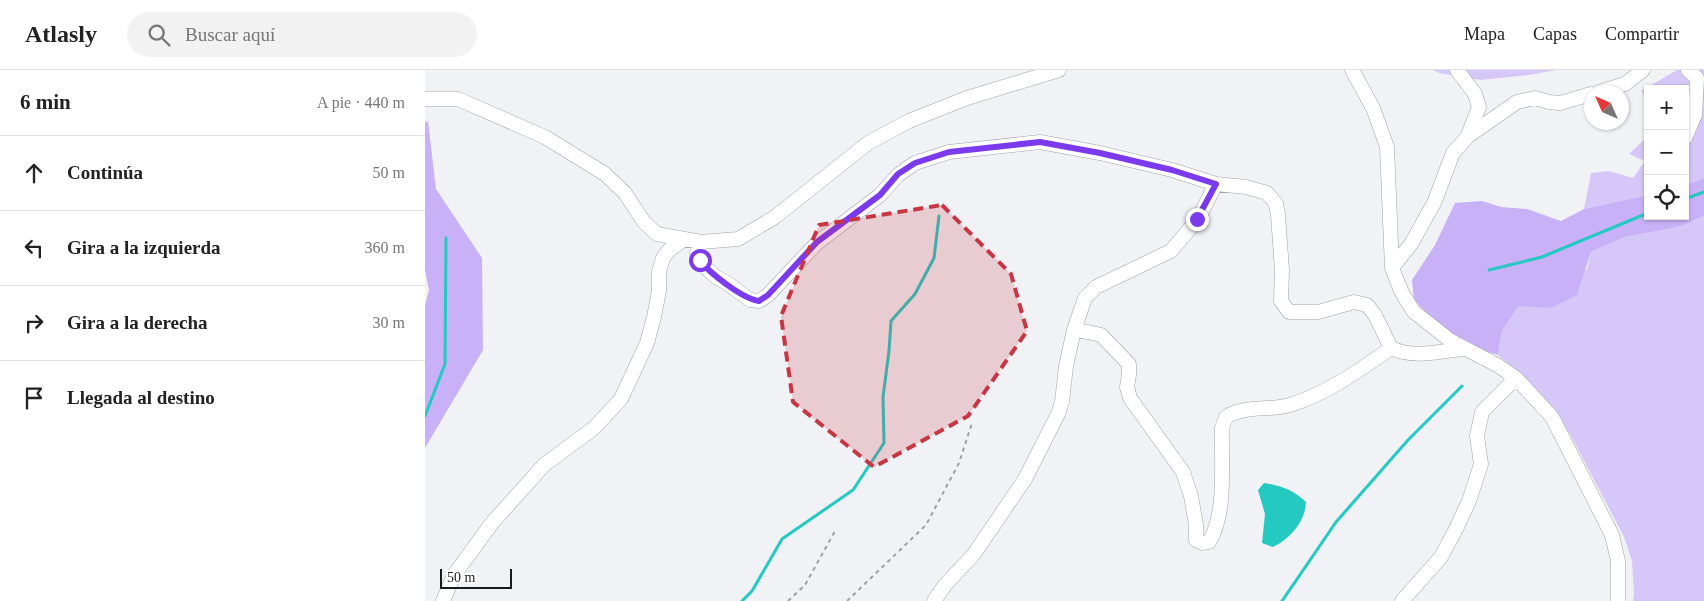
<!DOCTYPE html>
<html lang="es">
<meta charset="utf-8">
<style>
body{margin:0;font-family:Georgia,serif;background:#f2f2f2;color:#222}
.controls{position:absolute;right:15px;top:15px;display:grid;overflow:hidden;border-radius:0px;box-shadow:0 1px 4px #0004}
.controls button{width:45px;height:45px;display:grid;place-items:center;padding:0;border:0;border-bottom:1px solid #e0e0e0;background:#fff;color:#222;font:25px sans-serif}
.compass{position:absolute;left:1159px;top:15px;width:45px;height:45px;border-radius:50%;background:#fff;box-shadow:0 1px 4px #0004;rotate:315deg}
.scale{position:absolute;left:15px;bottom:12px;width:72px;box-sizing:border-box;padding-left:5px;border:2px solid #191a1b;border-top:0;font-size:14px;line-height:18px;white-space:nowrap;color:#191a1b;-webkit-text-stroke:4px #fff;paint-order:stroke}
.stop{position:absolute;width:15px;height:15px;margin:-11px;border:4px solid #7c3aed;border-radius:50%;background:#fff}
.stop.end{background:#7c3aed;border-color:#fff;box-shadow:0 1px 5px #0008}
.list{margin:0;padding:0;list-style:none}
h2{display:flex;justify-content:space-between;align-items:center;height:65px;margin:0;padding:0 20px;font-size:21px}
h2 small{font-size:16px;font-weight:400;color:#767676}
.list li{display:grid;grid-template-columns:32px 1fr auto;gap:15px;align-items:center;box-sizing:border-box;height:75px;padding:0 20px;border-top:1px solid #e0e0e0}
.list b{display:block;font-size:19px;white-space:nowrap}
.list em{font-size:16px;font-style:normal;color:#767676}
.icon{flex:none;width:28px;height:28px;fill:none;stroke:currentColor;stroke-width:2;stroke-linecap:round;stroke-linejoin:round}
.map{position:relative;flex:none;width:1279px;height:531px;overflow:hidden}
header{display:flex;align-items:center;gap:30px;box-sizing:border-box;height:70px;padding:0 25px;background:#fff;border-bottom:1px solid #e0e0e0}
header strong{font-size:24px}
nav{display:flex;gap:28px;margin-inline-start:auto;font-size:18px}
.search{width:350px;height:45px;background:#f2f2f2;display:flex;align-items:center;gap:12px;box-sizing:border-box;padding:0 18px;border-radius:28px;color:#767676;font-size:19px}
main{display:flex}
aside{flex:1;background:#fff}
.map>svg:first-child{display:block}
.green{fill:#d5c7f8}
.forest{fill:#c8b1f7}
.water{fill:#24c9c1}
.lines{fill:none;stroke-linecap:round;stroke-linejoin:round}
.stream{stroke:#24c9c1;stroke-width:3}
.minor-casing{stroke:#a0a3a5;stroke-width:15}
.path{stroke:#9fa0a3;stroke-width:2;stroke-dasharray:4 4;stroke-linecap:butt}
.minor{stroke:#fff;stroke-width:14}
.route{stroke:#7c3aed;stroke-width:6}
.marked{fill:#c63644;fill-opacity:0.2;stroke:#c63644;stroke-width:4;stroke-dasharray:10 6;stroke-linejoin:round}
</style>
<header>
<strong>Atlasly</strong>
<div class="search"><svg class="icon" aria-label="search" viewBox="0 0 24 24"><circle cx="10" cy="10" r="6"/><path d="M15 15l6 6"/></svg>Buscar aquí</div>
<nav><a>Mapa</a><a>Capas</a><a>Compartir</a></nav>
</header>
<main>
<aside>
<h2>6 min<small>A pie · 440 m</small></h2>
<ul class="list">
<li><svg class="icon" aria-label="ahead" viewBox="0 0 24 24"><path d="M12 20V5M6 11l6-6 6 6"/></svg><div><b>Continúa</b></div><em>50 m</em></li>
<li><svg class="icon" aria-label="left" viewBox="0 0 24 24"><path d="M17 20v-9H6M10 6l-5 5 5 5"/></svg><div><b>Gira a la izquierda</b></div><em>360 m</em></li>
<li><svg class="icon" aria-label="right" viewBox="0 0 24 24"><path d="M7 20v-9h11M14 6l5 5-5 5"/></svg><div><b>Gira a la derecha</b></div><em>30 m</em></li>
<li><svg class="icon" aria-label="arrive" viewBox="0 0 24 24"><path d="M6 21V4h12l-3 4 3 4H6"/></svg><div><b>Llegada al destino</b></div></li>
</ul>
</aside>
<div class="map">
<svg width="1279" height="531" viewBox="0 0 1279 531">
<rect width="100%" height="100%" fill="#f0f2f5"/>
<path class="green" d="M1008,0H1131L1104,5L1055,10L1014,3Z
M1252,0H1279V108L1260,115V37L1268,23L1260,24V19H1223V28L1216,21Z
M1223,66V125L1159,139L1166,103L1184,101L1208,108L1220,91L1204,84Z
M1279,146V531H1208L1209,523L1207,491L1199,467L1145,364L1129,339L1099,307L1073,285L1077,261L1095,235L1126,238L1162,199L1166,182L1200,167L1253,157Z"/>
<path class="forest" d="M3,51L11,119L57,188L58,280L0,378V235L4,220L0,200V52Z
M1279,108V146L1253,157L1200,167L1166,182L1152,225L1126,238L1094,236L1077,261L1073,285L1056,280L1020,262L989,230L987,210L1010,175L1030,133L1057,131L1076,137L1102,139L1136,151L1159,139L1223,125V146H1260V115Z"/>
<path class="water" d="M839,413C857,416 868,420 881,432C880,452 865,469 848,477L837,473L840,444L833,420Z"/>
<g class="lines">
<path class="stream" d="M1260,129L1279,122
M1064,200L1117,187L1223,143
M0,346L20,294L21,168
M317,531L327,521L357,469L428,420L459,373L458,327L464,281L466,251L490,224L509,188L514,146
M857,531L911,452L983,370L1037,316"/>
<g class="minor-casing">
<path id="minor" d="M927,0L948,38L962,77L967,198L977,223L989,242L1026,271L1072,295L1091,308L1127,347L1187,465L1193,491V531
M1032,0L1050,24L1054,37L1043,65
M1174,22L1200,14L1218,0
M0,29H33L120,67L180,104L200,123L219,152L232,164L276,172L313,169L350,147L443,73L484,51L542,28L634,0
M1260,68L1270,45L1272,8L1263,0
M276,172L272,183L275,190L281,198L291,207L302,213L325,230L334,231L343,225L392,173L455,125L473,105L490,93L524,82L615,72L675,83L747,100L791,114L821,117L842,123L851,134L853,145L857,200L856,231L864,242H893L929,232L942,235L950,245L966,278C990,289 1014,281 1039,279
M967,198L986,174L1009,133L1028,83L1043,66L1092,32L1110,28L1124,32L1135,33L1166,24
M649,260L663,262L676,265L704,294V305L702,317L705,328L758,402L766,426L771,455V470L777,473L784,472C802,444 796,391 797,358L801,347C820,335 844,341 865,335C901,324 935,300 966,278
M18,531L29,505L67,453L119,395L169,358L196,329L222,273L229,247L234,221V202L238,188L244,180L258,170
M509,531L520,515L549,484L600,409L633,344L637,332L641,296L649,260L660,228L671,217L746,181L773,149L791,114
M977,531L1016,487L1031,459L1044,431L1056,394L1052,366L1057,342L1091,308"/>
</g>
<path class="path" d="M363,531L380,515L410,461
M422,531L501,455L534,393L547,353"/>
<use href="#minor" class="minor"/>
</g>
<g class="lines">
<path class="route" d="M275,190C284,203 318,229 334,231L343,225L392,172L455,125L473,104L490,93L524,82L615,72L675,83L747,100L791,114L772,149"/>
</g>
<path class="marked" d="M517,135L586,204L602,261L543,346L449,397L368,332L356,246L394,155Z"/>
</svg>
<div class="controls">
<button>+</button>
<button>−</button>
<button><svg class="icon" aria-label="locate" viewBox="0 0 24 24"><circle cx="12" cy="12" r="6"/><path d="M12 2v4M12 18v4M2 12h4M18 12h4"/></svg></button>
</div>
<svg class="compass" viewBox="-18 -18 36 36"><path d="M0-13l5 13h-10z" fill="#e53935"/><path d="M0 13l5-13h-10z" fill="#767676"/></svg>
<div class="scale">50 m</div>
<div class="stop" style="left:275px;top:190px"></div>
<div class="stop end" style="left:772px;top:149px"></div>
</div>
</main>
